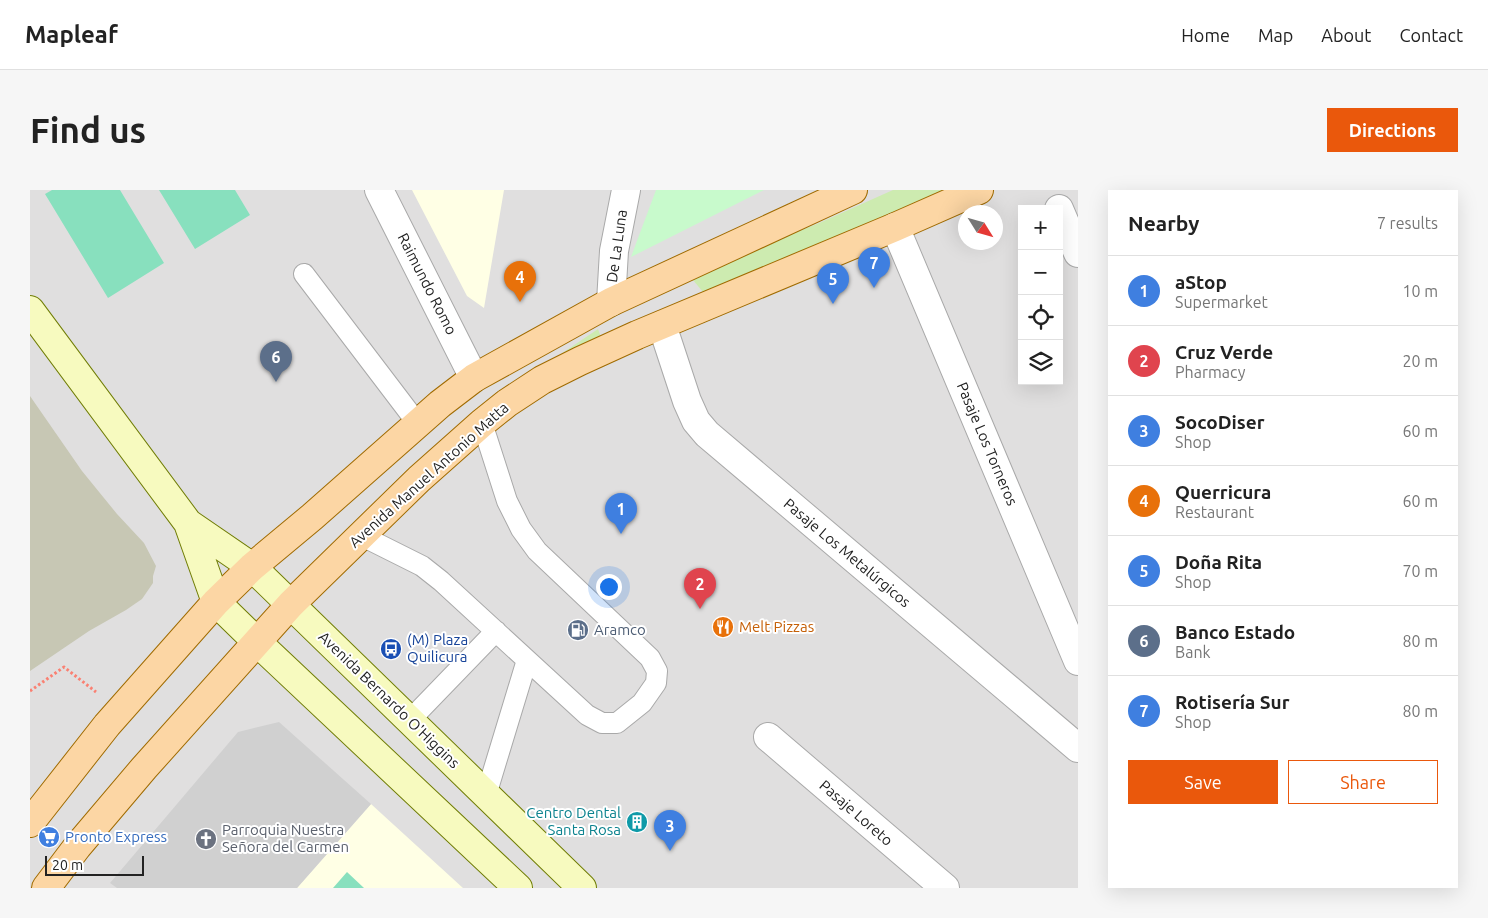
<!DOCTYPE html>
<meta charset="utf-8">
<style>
body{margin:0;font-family:Ubuntu,sans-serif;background:#f6f6f6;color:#222}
.controls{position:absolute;right:15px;top:15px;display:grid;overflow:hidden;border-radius:0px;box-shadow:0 5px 20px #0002}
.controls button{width:45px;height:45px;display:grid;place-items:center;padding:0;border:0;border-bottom:1px solid #e0e0e0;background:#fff;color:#222;font:25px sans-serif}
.compass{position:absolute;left:928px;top:15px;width:45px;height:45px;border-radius:50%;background:#fff;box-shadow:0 5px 20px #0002;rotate:127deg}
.scale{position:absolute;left:15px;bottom:12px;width:99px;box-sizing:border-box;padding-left:5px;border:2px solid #222;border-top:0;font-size:14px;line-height:18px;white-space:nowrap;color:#222;-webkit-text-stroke:4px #fff;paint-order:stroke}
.you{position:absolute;left:578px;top:396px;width:18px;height:18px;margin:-12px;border:4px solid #fff;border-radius:50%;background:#1a73e8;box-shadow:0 0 0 8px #1a73e833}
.badge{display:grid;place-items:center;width:32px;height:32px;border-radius:50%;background:#ea580c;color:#fff;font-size:16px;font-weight:700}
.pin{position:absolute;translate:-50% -41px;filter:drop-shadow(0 1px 2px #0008)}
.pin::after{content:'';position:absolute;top:26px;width:18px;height:15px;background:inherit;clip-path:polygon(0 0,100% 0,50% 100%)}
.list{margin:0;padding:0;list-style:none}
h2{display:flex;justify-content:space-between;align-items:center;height:65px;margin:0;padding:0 20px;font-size:21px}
h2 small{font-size:16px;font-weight:400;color:#767676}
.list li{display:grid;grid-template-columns:32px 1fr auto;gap:15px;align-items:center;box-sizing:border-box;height:70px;padding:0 20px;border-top:1px solid #e0e0e0}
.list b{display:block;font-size:19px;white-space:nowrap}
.list p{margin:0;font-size:16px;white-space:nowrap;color:#767676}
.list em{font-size:16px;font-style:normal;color:#767676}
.actions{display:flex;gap:10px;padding:15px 20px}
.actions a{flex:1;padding:11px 0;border:1px solid #ea580c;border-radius:0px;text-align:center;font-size:18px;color:#ea580c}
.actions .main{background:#ea580c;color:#fff}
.icon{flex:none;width:28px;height:28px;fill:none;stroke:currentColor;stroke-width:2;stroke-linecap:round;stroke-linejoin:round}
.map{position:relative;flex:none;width:1048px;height:698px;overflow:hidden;border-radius:0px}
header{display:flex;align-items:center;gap:30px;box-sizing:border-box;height:70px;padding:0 25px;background:#fff;border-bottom:1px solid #e0e0e0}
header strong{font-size:24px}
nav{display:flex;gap:28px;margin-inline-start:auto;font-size:18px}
.intro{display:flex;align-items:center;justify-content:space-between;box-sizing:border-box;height:120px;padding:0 30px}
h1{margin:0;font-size:35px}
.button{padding:12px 22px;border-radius:0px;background:#ea580c;color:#fff;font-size:18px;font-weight:700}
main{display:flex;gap:30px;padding:0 30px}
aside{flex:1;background:#fff;border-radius:0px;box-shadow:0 5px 20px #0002}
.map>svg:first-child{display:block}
.residential{fill:#e0dfdf;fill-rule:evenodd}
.education{fill:#ffffe5}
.religious{fill:#d0d0d0}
.construction{fill:#c7c7b4}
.grass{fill:#cdebb0}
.park{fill:#c8facc}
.pitch{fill:#88e0be}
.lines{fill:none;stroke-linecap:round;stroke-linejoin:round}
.service-casing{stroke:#a9a9a9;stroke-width:22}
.minor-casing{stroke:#a9a9a9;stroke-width:30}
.secondary-casing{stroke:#707d05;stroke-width:30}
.primary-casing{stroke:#a06b00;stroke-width:30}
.path{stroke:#fa8072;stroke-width:3;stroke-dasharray:2.5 2.5;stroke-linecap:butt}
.service{stroke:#fff;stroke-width:20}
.minor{stroke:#fff;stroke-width:28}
.secondary{stroke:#f7fabf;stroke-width:28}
.primary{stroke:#fcd6a4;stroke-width:28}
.labels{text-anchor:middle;stroke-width:4;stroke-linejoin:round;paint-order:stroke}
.street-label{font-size:15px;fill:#222;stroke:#fff}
.food-label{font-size:15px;fill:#c56008;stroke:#fff;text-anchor:start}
.service-label{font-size:15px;fill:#4e5e75;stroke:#fff;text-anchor:start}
.transit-label{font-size:15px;fill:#164399;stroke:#fff;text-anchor:start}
.culture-label{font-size:15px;fill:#0d838f;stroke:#fff;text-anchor:end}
.worship-label{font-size:15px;fill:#5b616d;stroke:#fff;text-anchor:start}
.shop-label{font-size:15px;fill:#366cbe;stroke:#fff;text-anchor:start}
</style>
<header>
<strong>Mapleaf</strong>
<nav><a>Home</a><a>Map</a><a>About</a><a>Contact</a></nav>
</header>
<div class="intro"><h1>Find us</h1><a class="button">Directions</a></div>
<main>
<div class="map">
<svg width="1048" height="698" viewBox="0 0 1048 698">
<rect width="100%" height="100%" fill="#f2efe9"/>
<path class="residential" d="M0,0H1048V698H0ZM992,19H1029V191H992ZM936,22H966V52H936Z"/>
<path class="education" d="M382,0H474L454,118L437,106Z
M341,614L433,698H267Z"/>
<path class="religious" d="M249,532L341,614L267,698H87L80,693L208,542Z"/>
<path class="construction" d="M0,206L52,281L87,324L114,353L126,376L123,386V393L112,409L96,420L59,441L0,481Z"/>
<path class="grass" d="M863,0H927L678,108L658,84L787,34Z
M568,139L572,150L510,178Z"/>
<path class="park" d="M626,0H734L601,67Z"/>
<path class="pitch" d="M22,0H90L134,73L78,108L15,4Z
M129,0H205L220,25L165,59Z
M317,682L334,698H303Z"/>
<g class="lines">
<g class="service-casing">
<path id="service" d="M274,84L388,234
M330,345L392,376L411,391L557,525L572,533H587L612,513L626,493L627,481L620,468L507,361L491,339L477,311L452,233
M380,530L466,441
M456,605L497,470"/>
</g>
<g class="minor-casing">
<path id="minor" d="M349,0L444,188
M1029,19L1048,63
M865,37L1048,471
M581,112L584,61L596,0
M632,135L657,211L666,231L677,244L1048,558
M738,547L915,698"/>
</g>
<g class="secondary-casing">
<path id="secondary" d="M0,120L158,333L186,412L227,452L488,698
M158,333L222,377L552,698"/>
</g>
<g class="primary-casing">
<path id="primary" d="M0,633L77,535L186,412L222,377L282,327L410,214L444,188L581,112L823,0
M16,698L47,657L114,578L261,414L389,289L452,233L477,213L512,190L550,171L607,145L865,37L949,0"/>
</g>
<path class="path" d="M0,501L34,477L66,502"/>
<use href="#service" class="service"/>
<use href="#minor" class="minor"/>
<use href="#secondary" class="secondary"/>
<use href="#primary" class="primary"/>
</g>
<defs>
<g id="restaurant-disc" transform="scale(1.125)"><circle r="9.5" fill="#e8710a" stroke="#fff"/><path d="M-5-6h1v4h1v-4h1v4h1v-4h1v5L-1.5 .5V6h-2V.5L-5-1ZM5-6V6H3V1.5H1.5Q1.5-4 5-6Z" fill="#fff"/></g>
<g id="fuel-disc" transform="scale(1.125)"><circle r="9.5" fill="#5c6f8a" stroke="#fff"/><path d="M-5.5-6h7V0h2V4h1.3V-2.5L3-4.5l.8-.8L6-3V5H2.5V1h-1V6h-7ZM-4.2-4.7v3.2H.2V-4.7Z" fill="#fff"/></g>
<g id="bus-disc" transform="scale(1.125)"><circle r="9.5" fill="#1a4fb4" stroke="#fff"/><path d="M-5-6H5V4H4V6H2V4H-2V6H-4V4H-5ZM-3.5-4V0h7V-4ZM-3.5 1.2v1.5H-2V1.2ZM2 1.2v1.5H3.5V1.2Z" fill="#fff"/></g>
<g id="building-disc" transform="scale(1.125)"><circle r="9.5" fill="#0f9aa8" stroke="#fff"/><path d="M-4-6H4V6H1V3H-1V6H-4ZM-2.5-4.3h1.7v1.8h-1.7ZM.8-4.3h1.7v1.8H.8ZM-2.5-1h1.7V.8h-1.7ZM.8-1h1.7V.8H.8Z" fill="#fff"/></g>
<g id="supermarket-disc" transform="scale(1.125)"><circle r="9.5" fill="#3f7fe0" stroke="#fff"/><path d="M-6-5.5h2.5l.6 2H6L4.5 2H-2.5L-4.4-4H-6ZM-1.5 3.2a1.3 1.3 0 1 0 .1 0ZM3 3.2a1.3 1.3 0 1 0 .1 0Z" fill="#fff"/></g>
<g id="church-disc" transform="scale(1.125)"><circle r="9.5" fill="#6b7280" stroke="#fff"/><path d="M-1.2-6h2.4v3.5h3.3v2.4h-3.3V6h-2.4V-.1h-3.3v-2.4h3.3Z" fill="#fff"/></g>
</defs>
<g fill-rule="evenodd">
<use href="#restaurant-disc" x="693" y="437"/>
<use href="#fuel-disc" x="548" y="440"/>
<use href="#bus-disc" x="361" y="459"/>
<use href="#building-disc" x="607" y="632"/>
<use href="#supermarket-disc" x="19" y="647"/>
<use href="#church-disc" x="176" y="649"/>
</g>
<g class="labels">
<g class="street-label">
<text transform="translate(587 56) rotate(-82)" y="5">De La Luna</text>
<text transform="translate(397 94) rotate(63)" y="5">Raimundo Romo</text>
<text transform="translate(957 254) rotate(67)" y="5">Pasaje Los Torneros</text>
<text transform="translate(399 285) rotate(-42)" y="5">Avenida Manuel Antonio Matta</text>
<text transform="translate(817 363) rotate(40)" y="5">Pasaje Los Metalúrgicos</text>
<text transform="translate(359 510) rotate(44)" y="5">Avenida Bernardo O'Higgins</text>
<text transform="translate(826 623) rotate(41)" y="5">Pasaje Loreto</text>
</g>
<g class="food-label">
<text x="709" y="442">Melt Pizzas</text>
</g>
<g class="service-label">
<text x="564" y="445">Aramco</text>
</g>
<g class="transit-label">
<text x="377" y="455">(M) Plaza<tspan x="377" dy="17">Quilicura</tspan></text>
</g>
<g class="culture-label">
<text x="591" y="628">Centro Dental<tspan x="591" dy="17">Santa Rosa</tspan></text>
</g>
<g class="worship-label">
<text x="192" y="645">Parroquia Nuestra<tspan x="192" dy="17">Señora del Carmen</tspan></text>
</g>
<g class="shop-label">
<text x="35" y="652">Pronto Express</text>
</g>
</g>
</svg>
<div class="controls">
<button>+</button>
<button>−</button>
<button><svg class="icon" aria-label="locate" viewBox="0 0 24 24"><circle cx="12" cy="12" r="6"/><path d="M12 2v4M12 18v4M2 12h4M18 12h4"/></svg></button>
<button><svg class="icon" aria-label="layers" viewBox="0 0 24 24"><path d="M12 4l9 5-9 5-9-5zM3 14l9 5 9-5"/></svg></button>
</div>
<svg class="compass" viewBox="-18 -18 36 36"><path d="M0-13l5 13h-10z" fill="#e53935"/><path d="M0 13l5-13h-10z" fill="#767676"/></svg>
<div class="scale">20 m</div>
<div class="you"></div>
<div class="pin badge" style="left:591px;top:344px;background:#3f7fe0">1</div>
<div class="pin badge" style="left:670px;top:419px;background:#e0444e">2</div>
<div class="pin badge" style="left:640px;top:661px;background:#3f7fe0">3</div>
<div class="pin badge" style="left:490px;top:112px;background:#e8710a">4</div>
<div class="pin badge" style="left:803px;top:114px;background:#3f7fe0">5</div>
<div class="pin badge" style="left:246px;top:192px;background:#5c6f8a">6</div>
<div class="pin badge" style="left:844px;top:98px;background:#3f7fe0">7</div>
</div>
<aside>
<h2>Nearby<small>7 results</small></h2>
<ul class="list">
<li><span class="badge" style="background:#3f7fe0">1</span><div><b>aStop</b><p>Supermarket</p></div><em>10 m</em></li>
<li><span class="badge" style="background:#e0444e">2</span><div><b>Cruz Verde</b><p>Pharmacy</p></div><em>20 m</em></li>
<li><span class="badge" style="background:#3f7fe0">3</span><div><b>SocoDiser</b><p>Shop</p></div><em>60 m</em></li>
<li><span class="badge" style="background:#e8710a">4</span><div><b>Querricura</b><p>Restaurant</p></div><em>60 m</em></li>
<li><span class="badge" style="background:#3f7fe0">5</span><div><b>Doña Rita</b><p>Shop</p></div><em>70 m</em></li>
<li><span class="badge" style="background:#5c6f8a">6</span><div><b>Banco Estado</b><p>Bank</p></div><em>80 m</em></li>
<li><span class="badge" style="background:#3f7fe0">7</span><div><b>Rotisería Sur</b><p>Shop</p></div><em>80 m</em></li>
</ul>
<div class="actions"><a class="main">Save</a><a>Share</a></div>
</aside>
</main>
